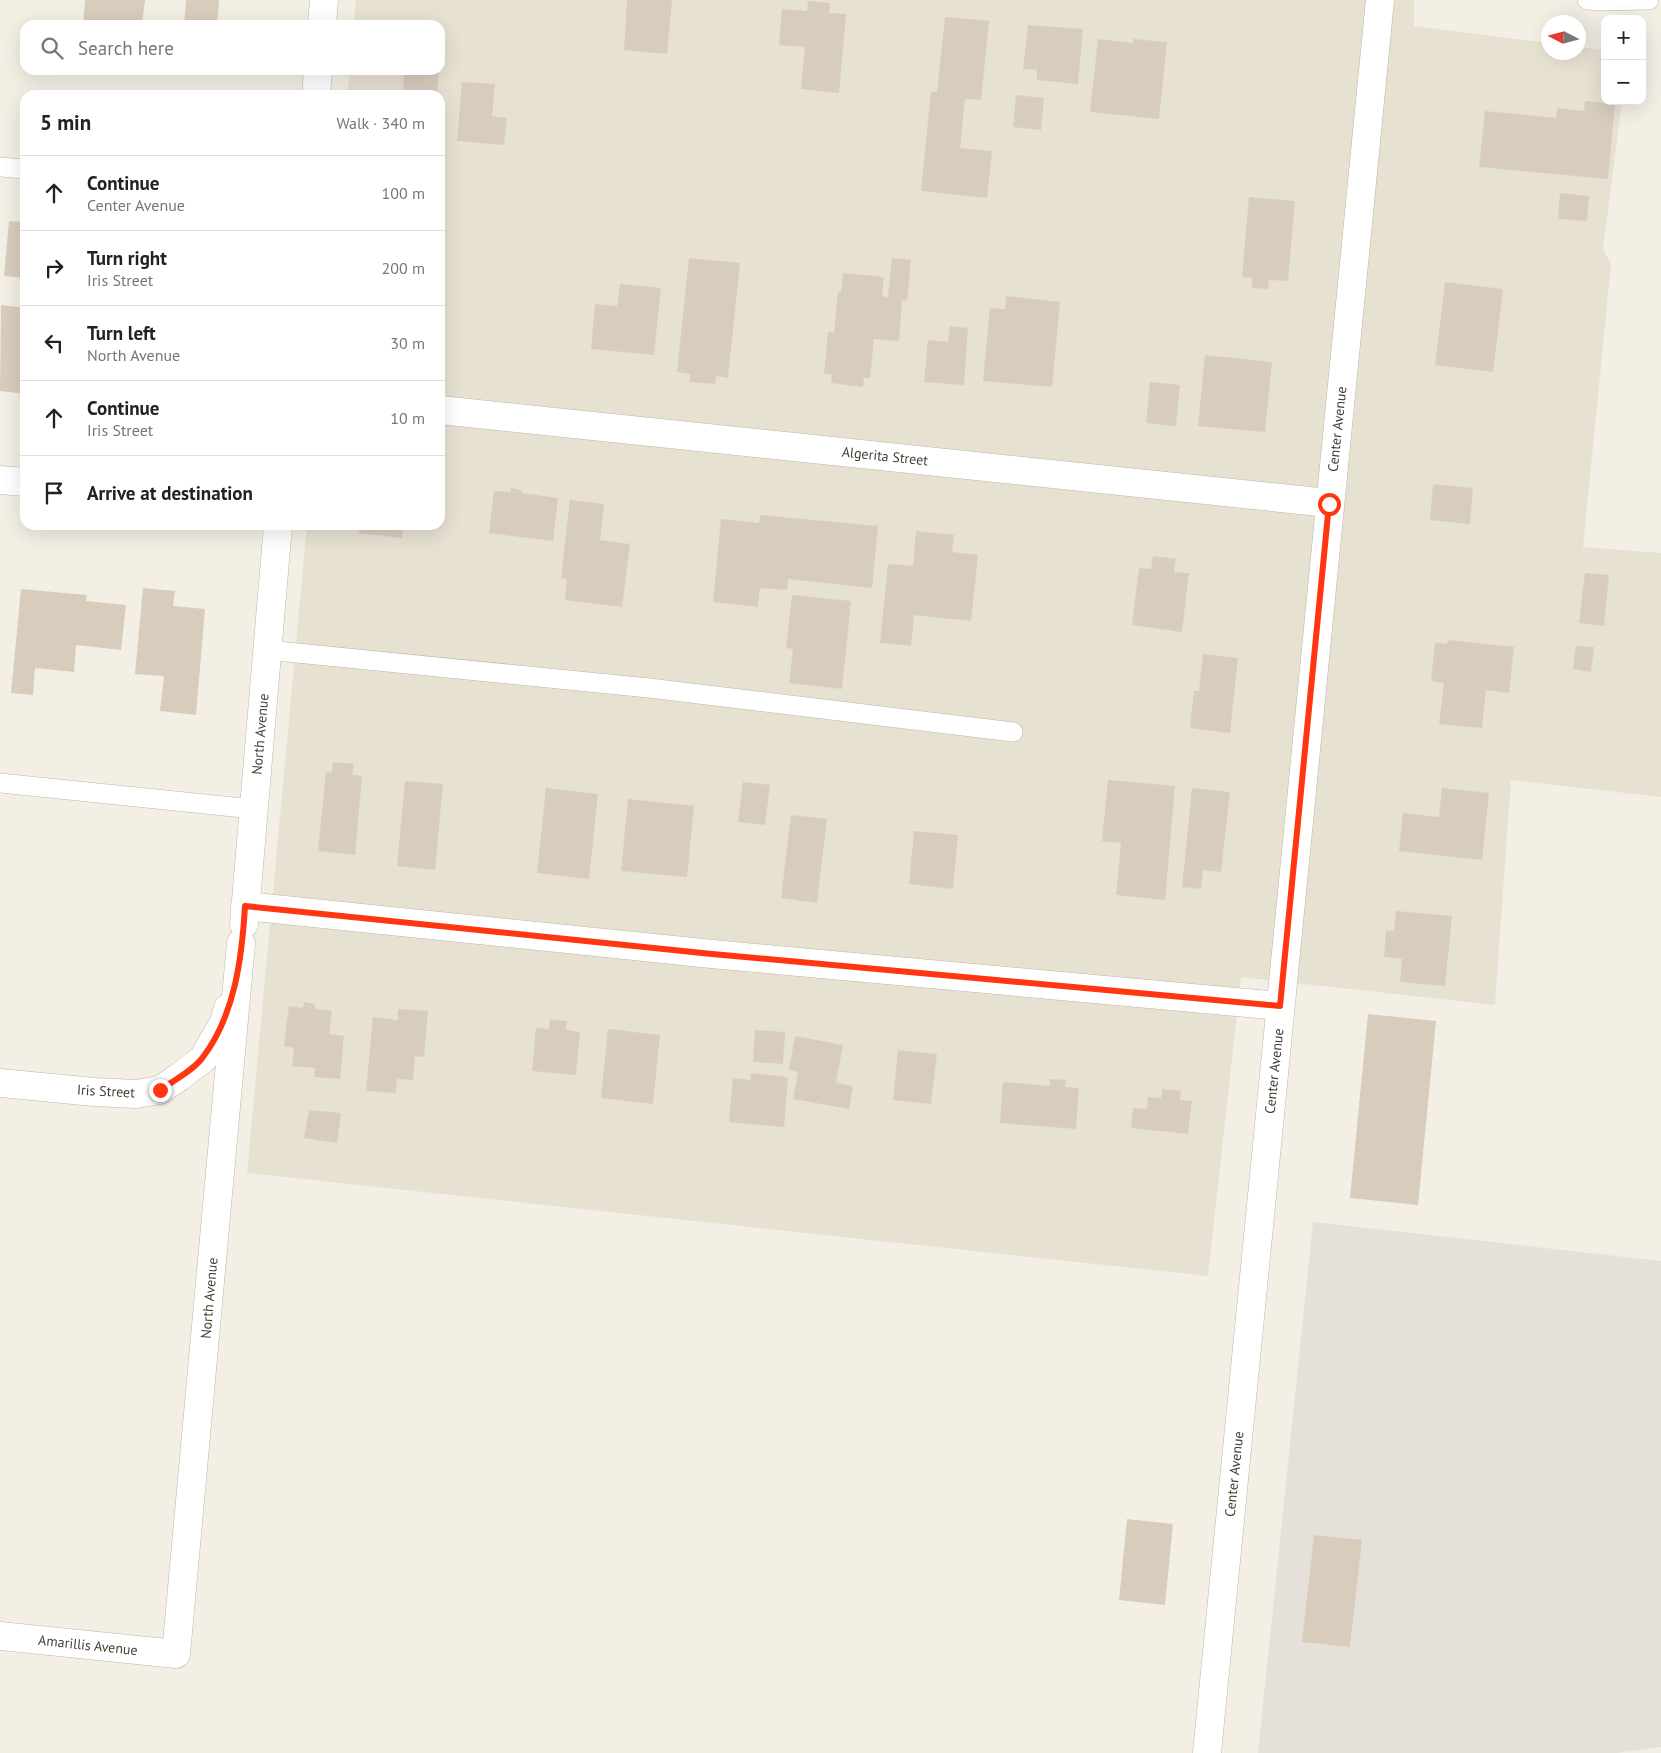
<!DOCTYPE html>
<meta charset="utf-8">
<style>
body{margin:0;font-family:"PT Sans",sans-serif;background:#f2f2f2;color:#222}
.controls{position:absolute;right:15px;top:15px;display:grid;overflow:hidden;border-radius:10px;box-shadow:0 5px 20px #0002}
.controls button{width:45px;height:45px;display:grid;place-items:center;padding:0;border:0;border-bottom:1px solid #e0e0e0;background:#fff;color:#222;font:25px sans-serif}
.compass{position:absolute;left:1541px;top:15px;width:45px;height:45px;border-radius:50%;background:#fff;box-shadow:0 5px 20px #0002;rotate:276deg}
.stop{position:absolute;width:15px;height:15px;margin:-11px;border:4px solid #ff360f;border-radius:50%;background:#fff}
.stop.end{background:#ff360f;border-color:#fff;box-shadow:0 1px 5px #0008}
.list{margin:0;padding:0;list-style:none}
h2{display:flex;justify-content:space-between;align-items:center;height:65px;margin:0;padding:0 20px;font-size:21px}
h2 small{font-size:16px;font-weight:400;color:#767676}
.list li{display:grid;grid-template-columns:32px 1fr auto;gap:15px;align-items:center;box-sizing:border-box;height:75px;padding:0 20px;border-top:1px solid #e0e0e0}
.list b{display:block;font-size:19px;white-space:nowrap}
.list p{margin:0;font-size:16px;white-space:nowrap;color:#767676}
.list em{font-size:16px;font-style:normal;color:#767676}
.icon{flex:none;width:28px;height:28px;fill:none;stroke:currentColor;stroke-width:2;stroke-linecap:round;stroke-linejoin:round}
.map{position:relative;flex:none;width:1661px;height:1753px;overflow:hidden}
.search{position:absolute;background:#fff;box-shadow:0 5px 20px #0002;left:20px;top:20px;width:425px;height:55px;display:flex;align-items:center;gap:12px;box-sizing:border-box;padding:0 18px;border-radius:15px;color:#767676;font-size:19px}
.panel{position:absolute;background:#fff;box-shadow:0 5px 20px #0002;left:20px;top:90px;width:425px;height:440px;border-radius:15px}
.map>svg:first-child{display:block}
.residential{fill:#e7e1d2}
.industrial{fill:#e5e0da}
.building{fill:#d8cdbd}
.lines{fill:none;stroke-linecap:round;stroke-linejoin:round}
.service-casing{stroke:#bfb7a7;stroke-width:20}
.minor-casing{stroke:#bfb7a7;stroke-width:29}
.tertiary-casing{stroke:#bfb7a7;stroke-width:29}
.service{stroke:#fff;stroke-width:19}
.minor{stroke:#fff;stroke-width:28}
.tertiary{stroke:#fff;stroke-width:28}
.route{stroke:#ff360f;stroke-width:6}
.labels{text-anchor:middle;stroke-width:5;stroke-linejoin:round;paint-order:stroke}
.street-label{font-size:14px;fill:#453f34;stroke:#fff}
</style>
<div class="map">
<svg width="1661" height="1753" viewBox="0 0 1661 1753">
<rect width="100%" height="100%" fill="#f3efe5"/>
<path class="residential" d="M356,0H1414V26L1548,43V52H1578L1579,47L1605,50V101H1622L1603,249L1611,264L1583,547L1661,553V797L1511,780L1495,1005L1241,977L1208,1276L247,1173L307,525H440V95H347L350,70H440V25H354Z"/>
<path class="industrial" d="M1313,1222L1661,1261V1747L1617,1753H1258Z"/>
<path class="building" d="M85,0H145L142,25H83Z
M186,0H219L217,25H184Z
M627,0H672L667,54L624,50Z
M808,1L830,3L829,13L846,14L839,93L801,89L805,47L779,45L782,9L807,11Z
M945,17L989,21L981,100L965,99L960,148L992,151L987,198L921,191L931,92H937Z
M1028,25L1083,29L1078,84L1037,80V70L1023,69Z
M1098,39L1133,43V39L1167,42L1159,119L1090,112Z
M404,70H439L437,95H403Z
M462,82L495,84L492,116L507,118L504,145L457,141Z
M1016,95L1044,98L1041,130L1013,127Z
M1585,101L1615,104L1608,179L1479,167L1485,111L1556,118L1557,108L1584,111Z
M1560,193L1589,196L1587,221L1558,219Z
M1249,197L1295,201L1288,281L1269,280L1268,289L1252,288V278L1242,277Z
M9,221L25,222V278L4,276Z
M689,258L740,263L728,378L716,376L715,384L690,382V374L677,372Z
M892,258L911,260L907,301L902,300L899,341L874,339L870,378H864L863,387L831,383L832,374H824L828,332L834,333L838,292H841L843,273L884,277L882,296L888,297Z
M1445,282L1503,289L1493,372L1435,365Z
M620,284L661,288L654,355L591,349L595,304L617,306Z
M1006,296L1060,302L1052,387L983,381L990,308L1005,309Z
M1,305L25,308V394L0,391Z
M950,326L968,328L964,385L924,382L928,340L948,342Z
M1205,355L1272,362L1265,432L1198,426Z
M1150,382L1180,385L1176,426L1146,423Z
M1433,484L1473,488L1470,524L1430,520Z
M511,488L522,490V493L558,498L553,541L489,533L494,491L511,492Z
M570,500L604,504L600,540L630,544L622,607L565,600L567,579L561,578Z
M760,515L878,526L872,588L788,579L787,590L760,588L758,607L713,602L721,519L759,523Z
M360,525H404L402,538L359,533Z
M916,531L954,535L952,552L978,555L971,621L914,615L911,646L880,643L888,564L913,566Z
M1153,556L1176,559L1174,572L1189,573L1182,632L1132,625L1139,568L1151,569Z
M1585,573L1609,575L1604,626L1579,623Z
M143,588L175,591L173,606L205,609L196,715L160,711L164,676L135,674Z
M21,589L87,595L86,601L126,605L121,650L76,645L74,672L35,668L33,695L11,693Z
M792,595L851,601L842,689L789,683L793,649L786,648Z
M1448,640L1514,647L1509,693L1486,690L1482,728L1439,724L1444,683L1431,681L1435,643L1447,644Z
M1576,646L1594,647L1591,672L1573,669Z
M1203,654L1238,658L1230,733L1190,728L1194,691H1199Z
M333,762L354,764L352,775L362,776L355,855L318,851L326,772L332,773Z
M1108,780L1175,786L1165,900L1116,895L1121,843L1102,841Z
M405,781L443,784L435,870L397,866Z
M743,782L770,785L765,825L738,822Z
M546,788L598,794L589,879L537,873Z
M1192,788L1230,792L1221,872L1203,870L1201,889L1182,887Z
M1442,788L1489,793L1482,860L1399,851L1403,813L1439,817Z
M628,799L694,806L687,877L621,871Z
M791,815L827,819L817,903L781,898Z
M914,831L958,835L953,889L909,884Z
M1396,911L1452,916L1445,986L1400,982L1402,959L1384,957L1386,930L1394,931Z
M304,1002L315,1004V1009L332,1011L329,1034L344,1036L340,1079L314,1077L315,1068L292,1066L294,1048L284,1046L289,1006L303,1008Z
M398,1009L428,1011L424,1057L415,1056L413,1080L397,1079L396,1093L366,1091L373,1017L398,1020Z
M1368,1014L1436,1021L1418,1205L1350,1198Z
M550,1019L567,1021L566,1030L580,1032L576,1075L532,1071L536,1028L549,1029Z
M608,1029L660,1035L653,1104L601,1098Z
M755,1030L785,1032L783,1064L753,1062Z
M795,1036L843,1045L836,1083L853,1086L849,1109L793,1099L798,1072L789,1070Z
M898,1050L937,1054L931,1104L893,1100Z
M751,1073L788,1077L784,1127L729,1122L733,1078L750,1080Z
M1050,1079L1066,1080L1065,1087L1079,1088L1076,1129L1000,1123L1003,1082L1050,1086Z
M1162,1089L1181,1091L1180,1100L1192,1101L1188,1134L1131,1128L1133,1108L1147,1109L1148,1097L1161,1098Z
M309,1110L341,1113L337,1143L304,1138Z
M1127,1519L1173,1524L1165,1605L1119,1600Z
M1314,1535L1362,1540L1350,1647L1302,1642Z"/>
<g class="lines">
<g class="service-casing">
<path id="service" d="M1587,0L1602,1L1649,0
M0,167L25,169
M267,650L649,688L1013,732
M0,783L253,809"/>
</g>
<g class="minor-casing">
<path id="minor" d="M322,25L324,0
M316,95L318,70
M440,410L1329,503
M0,480L25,482
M245,906L712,954L1280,1006
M244,924L278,525
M0,1083L94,1092L136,1094L160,1090L179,1077L203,1059L224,1022L228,1008
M0,1636L176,1654L241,943"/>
</g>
<g class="tertiary-casing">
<path id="tertiary" d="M1207,1753L1380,0"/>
</g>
<use href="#service" class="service"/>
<use href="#minor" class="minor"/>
<use href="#tertiary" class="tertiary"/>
</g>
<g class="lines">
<path class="route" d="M160,1090C173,1081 194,1070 203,1057C235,1015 242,957 245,906L712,954L1280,1006L1329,504"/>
</g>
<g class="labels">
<g class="street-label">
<text transform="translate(1337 429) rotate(-84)" y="5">Center Avenue</text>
<text transform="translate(885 456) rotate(6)" y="5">Algerita Street</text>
<text transform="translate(260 734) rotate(-85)" y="5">North Avenue</text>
<text transform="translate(1274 1071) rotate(-84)" y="5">Center Avenue</text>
<text transform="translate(106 1091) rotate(3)" y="5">Iris Street</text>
<text transform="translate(209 1298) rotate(-85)" y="5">North Avenue</text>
<text transform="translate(1234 1474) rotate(-84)" y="5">Center Avenue</text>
<text transform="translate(88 1645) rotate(6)" y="5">Amarillis Avenue</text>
</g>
</g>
</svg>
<div class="controls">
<button>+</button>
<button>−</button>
</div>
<svg class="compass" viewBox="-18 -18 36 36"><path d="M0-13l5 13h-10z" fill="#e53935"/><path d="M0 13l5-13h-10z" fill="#767676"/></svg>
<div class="stop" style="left:1329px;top:504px"></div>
<div class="stop end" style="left:160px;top:1090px"></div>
<div class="search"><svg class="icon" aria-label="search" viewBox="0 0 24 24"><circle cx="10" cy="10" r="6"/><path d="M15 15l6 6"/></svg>Search here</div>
<section class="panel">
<h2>5 min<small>Walk · 340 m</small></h2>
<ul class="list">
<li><svg class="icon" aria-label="ahead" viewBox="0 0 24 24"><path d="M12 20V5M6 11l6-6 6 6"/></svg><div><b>Continue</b><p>Center Avenue</p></div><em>100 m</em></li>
<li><svg class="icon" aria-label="right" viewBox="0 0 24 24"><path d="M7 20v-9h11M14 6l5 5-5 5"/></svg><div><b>Turn right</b><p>Iris Street</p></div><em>200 m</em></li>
<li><svg class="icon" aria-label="left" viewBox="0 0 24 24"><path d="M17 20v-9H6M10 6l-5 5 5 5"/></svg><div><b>Turn left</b><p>North Avenue</p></div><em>30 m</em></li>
<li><svg class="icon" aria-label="ahead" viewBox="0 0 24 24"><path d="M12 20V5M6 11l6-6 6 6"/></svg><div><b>Continue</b><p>Iris Street</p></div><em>10 m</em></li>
<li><svg class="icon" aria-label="arrive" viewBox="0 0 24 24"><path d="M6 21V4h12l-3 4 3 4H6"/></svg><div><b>Arrive at destination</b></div></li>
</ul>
</section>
</div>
